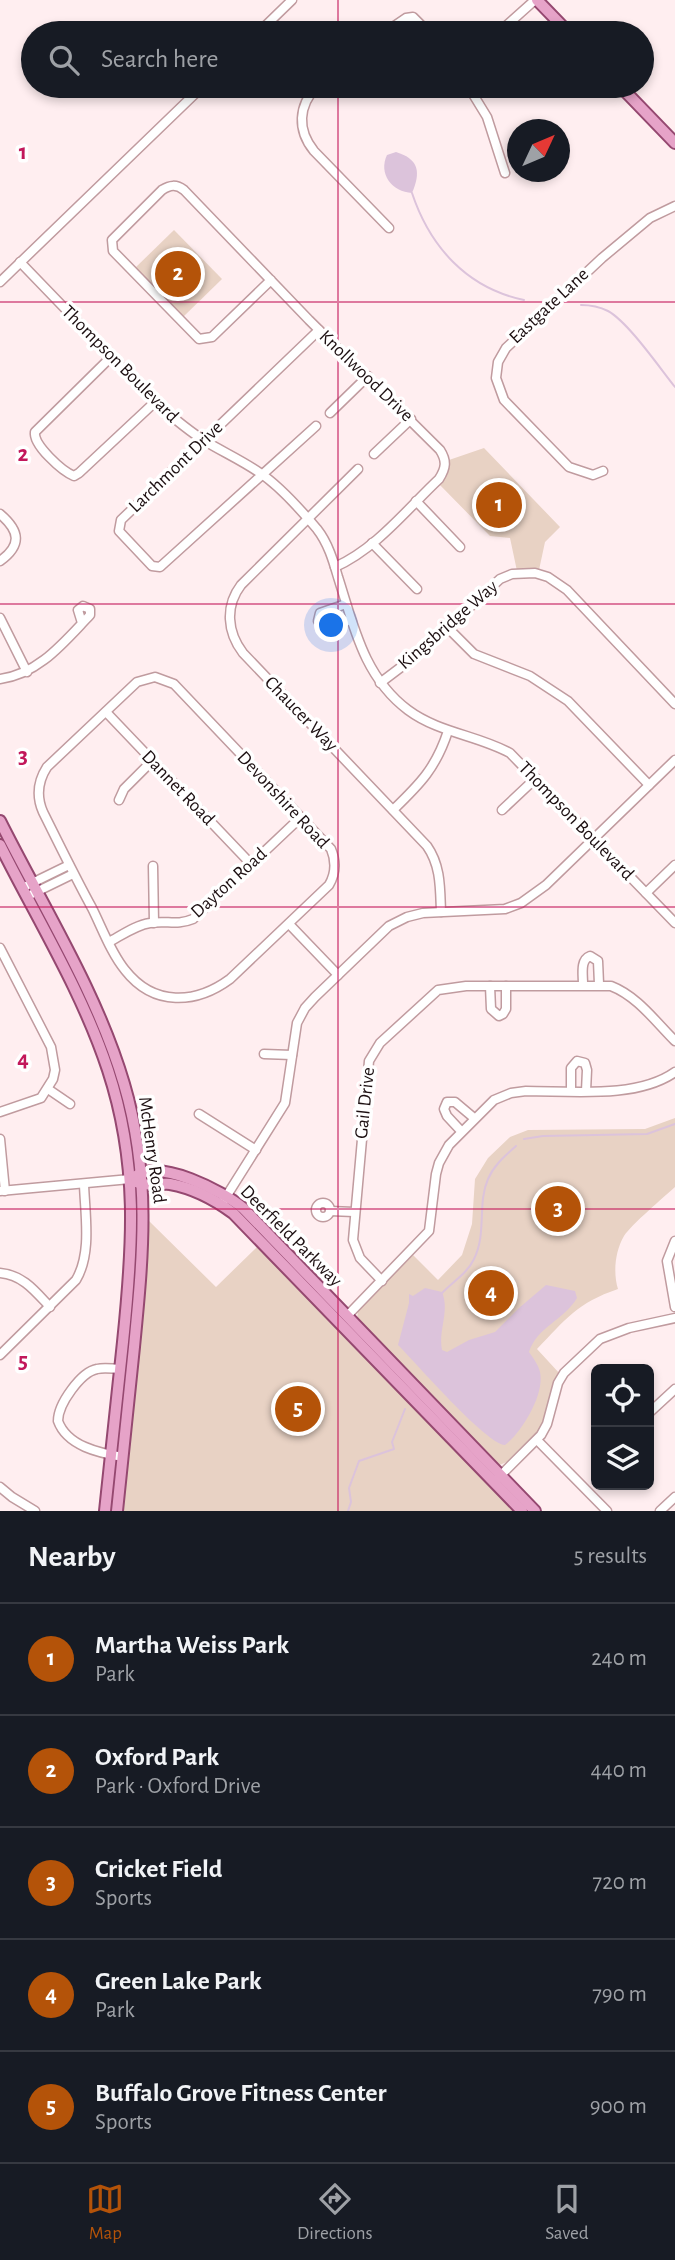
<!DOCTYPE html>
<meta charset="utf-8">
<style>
body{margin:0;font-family:"Alegreya Sans",sans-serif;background:#20242c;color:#f1f3f6}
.controls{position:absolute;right:21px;bottom:21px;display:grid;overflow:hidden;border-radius:10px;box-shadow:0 4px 10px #0003}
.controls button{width:63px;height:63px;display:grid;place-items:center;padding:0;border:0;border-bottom:2px solid #363941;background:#171b24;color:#f1f3f6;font:35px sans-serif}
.compass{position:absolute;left:507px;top:119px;width:63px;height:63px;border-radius:50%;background:#171b24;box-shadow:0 4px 10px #0003;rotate:46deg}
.you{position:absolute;left:332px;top:626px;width:24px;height:24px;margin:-18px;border:5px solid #fff;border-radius:50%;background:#1a73e8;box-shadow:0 0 0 10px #1a73e833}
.badge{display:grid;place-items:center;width:46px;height:46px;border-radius:50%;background:#b45309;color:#fff;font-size:23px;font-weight:700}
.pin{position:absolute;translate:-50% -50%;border:4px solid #fff;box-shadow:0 2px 7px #0006}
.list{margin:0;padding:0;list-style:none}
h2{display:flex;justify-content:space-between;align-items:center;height:91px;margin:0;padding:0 28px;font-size:30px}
h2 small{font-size:23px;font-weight:400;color:#9ea1a6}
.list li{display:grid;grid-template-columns:46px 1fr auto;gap:21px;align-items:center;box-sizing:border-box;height:112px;padding:0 28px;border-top:2px solid #363941}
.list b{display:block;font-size:26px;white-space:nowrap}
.list p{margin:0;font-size:23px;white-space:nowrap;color:#9ea1a6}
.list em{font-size:23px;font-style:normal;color:#9ea1a6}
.icon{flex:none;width:38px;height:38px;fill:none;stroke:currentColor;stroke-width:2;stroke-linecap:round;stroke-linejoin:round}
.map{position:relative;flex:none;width:675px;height:1511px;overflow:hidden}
.search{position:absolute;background:#171b24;box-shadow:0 4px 10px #0003;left:21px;right:21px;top:21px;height:77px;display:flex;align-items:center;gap:18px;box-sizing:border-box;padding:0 24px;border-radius:38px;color:#9ea1a6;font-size:26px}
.sheet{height:651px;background:#171b24}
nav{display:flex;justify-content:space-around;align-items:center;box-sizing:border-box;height:98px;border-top:2px solid #363941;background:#171b24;font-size:19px;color:#9ea1a6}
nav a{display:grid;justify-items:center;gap:4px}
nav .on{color:#b45309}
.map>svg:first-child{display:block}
.green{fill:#e8d2c4}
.water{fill:#dcc3db}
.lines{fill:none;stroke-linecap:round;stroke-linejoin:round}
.stream{stroke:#dcc3db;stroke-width:2}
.minor-casing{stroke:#c09b9f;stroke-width:11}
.major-casing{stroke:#954870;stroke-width:14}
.minor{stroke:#fff;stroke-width:8}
.major{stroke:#e6a3c8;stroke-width:10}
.grid{fill:none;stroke:#c2185b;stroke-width:2;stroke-opacity:0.55}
.labels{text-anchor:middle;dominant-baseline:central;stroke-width:7;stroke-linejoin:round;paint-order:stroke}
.street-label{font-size:19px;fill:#1c0f11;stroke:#fff}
.grid-label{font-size:23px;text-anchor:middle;font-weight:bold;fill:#c2185b;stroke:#fff;stroke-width:7;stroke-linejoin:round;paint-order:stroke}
</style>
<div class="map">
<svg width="675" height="1511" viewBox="0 0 675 1511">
<rect width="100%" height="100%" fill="#ffeef0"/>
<g class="green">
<path d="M174,230L222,279L182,318L134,269Z"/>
<path d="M484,448L560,527L545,542L539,570L517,571L510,538L490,536L438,483L448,466L449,460Z"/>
<path d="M675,1118V1187C663,1198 632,1224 624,1236C615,1251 613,1273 618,1289C577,1303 566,1319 537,1349L560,1374C551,1391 550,1410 542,1427C537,1438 508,1466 497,1465L357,1320L358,1310L413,1255L438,1280L462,1255L472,1224L475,1179L488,1158L510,1137L528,1130L645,1129Z"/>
<path d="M148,1220L216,1287L259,1245L516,1511H120L145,1277Z"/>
</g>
<g class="water">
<path d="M396,152C419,159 421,172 412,193C392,192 378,174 387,155Z"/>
<path d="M546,1285L575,1291L577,1298C564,1320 537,1327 529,1352C533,1358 538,1364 540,1372C545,1394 522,1432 505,1445C486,1444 416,1363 398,1345L409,1303V1294L413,1296L425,1288L442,1292C450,1311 438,1330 442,1350L447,1352L469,1340L495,1332L519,1308Z"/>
</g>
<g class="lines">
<g class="stream">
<path d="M412,193C430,247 467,288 524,300"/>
<path d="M581,305C591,305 600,307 608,311C628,322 659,367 675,387"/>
<path d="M524,1139L543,1136L647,1134L675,1124"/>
<path d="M441,1294C452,1282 467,1274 474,1259C487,1233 477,1204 488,1179C494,1165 505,1156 516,1146"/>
<path d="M348,1511L351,1502L349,1488L359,1461L394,1449L392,1442L405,1409"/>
</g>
<defs>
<g id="minor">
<path d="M258,33L292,0"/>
<path d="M384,33L406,18L413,17L429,33"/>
<path d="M498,33L535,0"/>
<path d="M317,86C298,106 297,130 314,151L389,228"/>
<path d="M468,86L487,117L505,173"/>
<path d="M20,262L155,402C171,416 187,430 205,441C223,452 243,461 260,473C281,487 301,510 317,529C328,543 333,560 338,577C354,627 364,677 408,710C439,733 477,735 510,753L675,923"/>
<path d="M271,280L212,337L199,339L113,251L112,240L162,190C170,185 176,184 184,190L309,320L440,450C447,461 446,468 439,479C407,509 376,549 335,567"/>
<path d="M0,282L203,86"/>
<path d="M111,357L35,432C33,445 62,471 74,476L79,473L155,402"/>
<path d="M330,413L368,376"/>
<path d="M316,426L160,567L152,566L119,531L121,520L319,330"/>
<path d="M374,454L411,419"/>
<path d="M358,469L241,585C225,606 227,632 243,653L427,846C441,866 440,888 441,912"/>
<path d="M603,471L593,475L569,467L504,400L496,378L498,362L506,348L602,258L650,218L675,206"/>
<path d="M416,501L460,547"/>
<path d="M0,514C20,531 22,545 0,561"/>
<path d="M372,543L417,589"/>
<path d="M346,604L320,613L318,621L323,627L351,620"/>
<path d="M0,618L27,672"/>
<path d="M448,628L474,654L530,676L568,701L649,785"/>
<path d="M155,677L174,684L331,849C336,861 336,873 329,885L230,979C196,1004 154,1007 125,970C111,953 102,928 92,908C75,877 59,844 43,812C36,796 38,781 47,767L137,682Z"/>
<path d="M0,679C39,674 64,642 90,615V609L83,606L78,610L82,623"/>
<path d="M380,683L425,649L500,579L512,574L535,573L548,577L567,590L675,704"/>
<path d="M106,712L251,864"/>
<path d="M119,800L124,789L152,761"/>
<path d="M393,810C420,784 436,768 448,731"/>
<path d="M502,810L536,778"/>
<path d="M153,866L154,923"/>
<path d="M28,885L69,865"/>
<path d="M646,893L675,865"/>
<path d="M32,894L73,874"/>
<path d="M289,924L338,975"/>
<path d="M109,942C122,935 136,925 150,923C167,920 176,926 193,919L301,817"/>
<path d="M0,948L51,1047L55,1070L53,1079L41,1098L0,1112"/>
<path d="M583,984C583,974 580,960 590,956L598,961L599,984"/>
<path d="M490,986L491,1009L499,1016L503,1014L506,1009V986"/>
<path d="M264,1054L292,1055"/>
<path d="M48,1089L70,1104"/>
<path d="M571,1091V1068L577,1061L585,1063L587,1070L586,1091"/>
<path d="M199,1114L256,1150"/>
<path d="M461,1131L447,1116L444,1109L447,1102H455L474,1118"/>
<path d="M0,1139L5,1191"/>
<path d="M0,1191L130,1179"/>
<path d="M224,1200L285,1103L297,1023L305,1008L315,997L389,926L407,917L423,913L505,909L521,903L546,885L675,760"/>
<circle cx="323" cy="1210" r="7"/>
<path d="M330,1211L354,1212"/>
<path d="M675,1241L667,1261L675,1307"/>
<path d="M0,1273C23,1275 35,1291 50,1307"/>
<path d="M382,1281L360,1258L353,1240L369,1061L380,1043L438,990L466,986H611C637,996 655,1021 675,1041"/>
<path d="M347,1316L429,1231L436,1174L439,1163L449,1145L494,1100L511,1093L526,1091C571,1091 637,1099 675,1072"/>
<path d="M0,1355L76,1280C92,1253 85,1215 84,1184"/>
<path d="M120,1369C113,1369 105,1367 97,1369C81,1372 58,1404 58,1421C67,1446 99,1453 123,1457"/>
<path d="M649,1413L675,1389"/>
<path d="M537,1440L607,1511"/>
<path d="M498,1478L541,1435L547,1424L558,1383L564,1373L600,1339L629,1328L675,1318"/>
<path d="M0,1487L12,1497L35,1511"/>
<path d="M660,1511L675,1497"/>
</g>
<g id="major">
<path d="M537,0L569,33"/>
<path d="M620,86L675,143"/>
<path d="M0,821C43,907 97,992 124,1084C151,1175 143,1255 134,1347C128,1402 123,1456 117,1511"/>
<path d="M0,845C37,919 82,991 108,1070C139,1164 133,1246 123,1342C117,1399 111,1455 105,1511"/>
<path d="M136,1176C161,1159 222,1191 243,1208L535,1511"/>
<path d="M136,1182C147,1187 159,1183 170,1184C193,1188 214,1199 233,1213L522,1511"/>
</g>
</defs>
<use href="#minor" class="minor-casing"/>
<use href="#major" class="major-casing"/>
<use href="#minor" class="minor"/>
<use href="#major" class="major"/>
</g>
<path class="grid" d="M338,0V33M338,86V1511M0,302H675M0,604H675M0,907H675M0,1209H675"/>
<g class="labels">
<g class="street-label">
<text transform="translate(549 306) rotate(-43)">Eastgate Lane</text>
<text transform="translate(120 364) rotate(45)">Thompson Boulevard</text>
<text transform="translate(366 376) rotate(44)">Knollwood Drive</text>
<text transform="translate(176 467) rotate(-44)">Larchmont Drive</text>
<text transform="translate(448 625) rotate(-41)">Kingsbridge Way</text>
<text transform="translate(301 714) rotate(46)">Chaucer Way</text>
<text transform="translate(178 788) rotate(46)">Dannet Road</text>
<text transform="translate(283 800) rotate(47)">Devonshire Road</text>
<text transform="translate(576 821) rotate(46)">Thompson Boulevard</text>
<text transform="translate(229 883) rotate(-42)">Dayton Road</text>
<text transform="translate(365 1103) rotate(-84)">Gail Drive</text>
<text transform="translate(152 1150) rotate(82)">McHenry Road</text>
<text transform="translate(291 1236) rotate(45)">Deerfield Parkway</text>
</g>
</g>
<g class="grid-label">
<text x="23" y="159">1</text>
<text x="23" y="461">2</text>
<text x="23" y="763">3</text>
<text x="23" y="1066">4</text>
<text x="23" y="1368">5</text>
</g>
</svg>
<div class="controls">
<button><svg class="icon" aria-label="locate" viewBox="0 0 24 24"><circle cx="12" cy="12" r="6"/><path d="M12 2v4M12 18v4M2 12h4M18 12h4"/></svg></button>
<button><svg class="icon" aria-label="layers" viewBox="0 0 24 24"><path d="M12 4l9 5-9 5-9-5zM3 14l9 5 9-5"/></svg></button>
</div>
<svg class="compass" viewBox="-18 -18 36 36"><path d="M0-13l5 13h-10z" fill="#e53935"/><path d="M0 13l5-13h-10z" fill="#9ea1a6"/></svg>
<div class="you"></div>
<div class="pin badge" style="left:499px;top:505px">1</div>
<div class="pin badge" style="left:178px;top:274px">2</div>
<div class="pin badge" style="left:558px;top:1209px">3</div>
<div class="pin badge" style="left:491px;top:1293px">4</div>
<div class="pin badge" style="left:298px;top:1409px">5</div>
<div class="search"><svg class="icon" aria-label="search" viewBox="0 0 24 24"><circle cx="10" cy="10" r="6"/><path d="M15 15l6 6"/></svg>Search here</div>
</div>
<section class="sheet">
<h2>Nearby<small>5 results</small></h2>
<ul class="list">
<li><span class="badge">1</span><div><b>Martha Weiss Park</b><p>Park</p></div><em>240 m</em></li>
<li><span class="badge">2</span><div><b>Oxford Park</b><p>Park · Oxford Drive</p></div><em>440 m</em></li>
<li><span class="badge">3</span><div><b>Cricket Field</b><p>Sports</p></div><em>720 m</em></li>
<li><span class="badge">4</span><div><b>Green Lake Park</b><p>Park</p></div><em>790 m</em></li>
<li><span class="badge">5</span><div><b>Buffalo Grove Fitness Center</b><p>Sports</p></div><em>900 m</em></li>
</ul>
</section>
<nav>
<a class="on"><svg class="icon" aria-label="map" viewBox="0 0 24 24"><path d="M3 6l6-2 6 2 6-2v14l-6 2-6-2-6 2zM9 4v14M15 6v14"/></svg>Map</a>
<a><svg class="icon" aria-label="directions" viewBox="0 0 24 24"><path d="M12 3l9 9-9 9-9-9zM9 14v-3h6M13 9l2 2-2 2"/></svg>Directions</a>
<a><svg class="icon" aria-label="saved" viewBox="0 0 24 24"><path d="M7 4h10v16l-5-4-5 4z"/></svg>Saved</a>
</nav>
